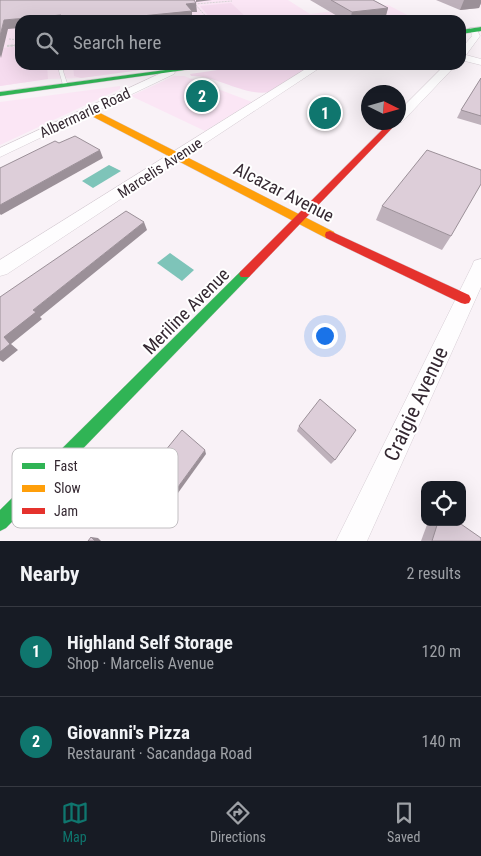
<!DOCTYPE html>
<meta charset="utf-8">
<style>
body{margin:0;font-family:"Roboto Condensed",sans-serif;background:#242831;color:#f1f3f6}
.controls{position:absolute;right:15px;bottom:15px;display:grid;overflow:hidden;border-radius:10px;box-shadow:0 5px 20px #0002}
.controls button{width:45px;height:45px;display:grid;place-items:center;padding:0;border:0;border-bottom:1px solid #363941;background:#171b24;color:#f1f3f6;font:25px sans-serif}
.compass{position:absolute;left:361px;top:85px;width:45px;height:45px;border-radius:50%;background:#171b24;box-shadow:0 5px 20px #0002;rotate:95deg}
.you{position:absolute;left:324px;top:335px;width:18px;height:18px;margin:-12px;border:4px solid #fff;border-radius:50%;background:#1a73e8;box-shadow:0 0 0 8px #1a73e833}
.badge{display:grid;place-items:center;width:32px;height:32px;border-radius:50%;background:#0f766e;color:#fff;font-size:16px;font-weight:700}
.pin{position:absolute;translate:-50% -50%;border:2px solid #fff;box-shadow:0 1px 5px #0006}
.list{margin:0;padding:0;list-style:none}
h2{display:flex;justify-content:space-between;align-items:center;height:65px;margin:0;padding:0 20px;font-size:21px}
h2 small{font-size:16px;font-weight:400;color:#9ea1a6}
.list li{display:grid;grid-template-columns:32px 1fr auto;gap:15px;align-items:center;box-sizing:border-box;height:90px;padding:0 20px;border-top:1px solid #363941}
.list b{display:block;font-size:19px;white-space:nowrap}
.list p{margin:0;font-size:16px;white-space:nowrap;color:#9ea1a6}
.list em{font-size:16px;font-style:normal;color:#9ea1a6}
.icon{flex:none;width:28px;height:28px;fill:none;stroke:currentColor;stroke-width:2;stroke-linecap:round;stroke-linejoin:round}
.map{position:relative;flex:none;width:481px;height:541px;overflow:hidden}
.search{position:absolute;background:#171b24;box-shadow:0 5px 20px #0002;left:15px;right:15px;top:15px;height:55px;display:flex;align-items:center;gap:12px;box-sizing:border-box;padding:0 18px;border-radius:15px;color:#9ea1a6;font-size:19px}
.sheet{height:245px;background:#171b24}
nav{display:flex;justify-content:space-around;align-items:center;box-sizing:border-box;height:70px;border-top:1px solid #363941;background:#171b24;font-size:14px;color:#9ea1a6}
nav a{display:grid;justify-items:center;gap:2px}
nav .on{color:#0f766e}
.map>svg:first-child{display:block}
.built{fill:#fbe6f5}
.green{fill:#f6dcef}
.water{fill:#7ec4b9}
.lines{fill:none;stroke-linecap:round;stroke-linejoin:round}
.lane-casing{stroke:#d7ced5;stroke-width:1}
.street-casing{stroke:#d7ced5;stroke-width:1}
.fast-casing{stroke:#d7ced5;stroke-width:1}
.slow-casing{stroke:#d7ced5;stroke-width:1}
.jam-casing{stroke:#d7ced5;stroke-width:1}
.path-far1{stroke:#d7d4d6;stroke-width:1;stroke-dasharray:2 1;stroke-linecap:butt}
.path{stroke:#d7d4d6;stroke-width:2;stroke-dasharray:2.5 1;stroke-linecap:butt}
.lane{fill:#fefdfe;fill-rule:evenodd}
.street{fill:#fefdfe;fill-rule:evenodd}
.fast{fill:#30b455;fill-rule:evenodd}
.slow{fill:#ff9f0a;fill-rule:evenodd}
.jam{fill:#e5322d;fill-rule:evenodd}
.wall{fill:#beb1bb}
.shaded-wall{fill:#9b9098}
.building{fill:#ddced9;stroke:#9b9098}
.labels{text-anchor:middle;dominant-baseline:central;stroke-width:4;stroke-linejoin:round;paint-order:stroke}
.far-street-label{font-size:15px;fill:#352932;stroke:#fff}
.street-label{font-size:18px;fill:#352932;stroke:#fff}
.near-street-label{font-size:21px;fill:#352932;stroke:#fff}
.key{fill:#fff;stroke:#c2bfc2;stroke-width:1}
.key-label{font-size:14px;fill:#352932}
</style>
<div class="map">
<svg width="481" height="541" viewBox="0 0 481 541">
<rect width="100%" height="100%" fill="#f9f2f7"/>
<g class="built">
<path d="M0,0H288L310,14L388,5L417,20H20V65H178L81,78L48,79L0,86Z"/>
<path d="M174,76H184L252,102L205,131L131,96Z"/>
<path d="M120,86V89L0,145V102Z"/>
</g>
<g class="green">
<path d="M231,3L248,19L212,20L200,6Z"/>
<path d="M20,46V65H47L48,79L0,86V56L3,48Z"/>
<path d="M73,65H178L81,78L74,76Z"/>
<path d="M252,65H312C301,72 281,89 269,92C246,97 216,75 191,76L190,74Z"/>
</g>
<g class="water">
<path d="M109,165L121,171L93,188L82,181Z"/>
<path d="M170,253L194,270L182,281L157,263Z"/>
</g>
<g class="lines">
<defs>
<path id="lane" d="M61,65H65L63,71L68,86L63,85L59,71Z"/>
<g id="street">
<path d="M470,28H476L480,36L466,55L481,59V65L461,60V49L472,36Z"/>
<path d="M312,65H324L7,274L0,276V260Z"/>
<path d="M445,65H456L402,122H397L398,112Z"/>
<path d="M170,69L175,72L174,74L0,157V148Z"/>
<path d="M481,259V287L367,541H336L472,266L474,261Z"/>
</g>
<g id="fast">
<path d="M481,27V31L461,34V30Z"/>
<path d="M203,65H220L0,96V92Z"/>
<path d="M245,270L249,271L251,274L249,277L6,528L0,531V510L241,271Z"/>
</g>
<path id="slow" d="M86,109H92L334,232L335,235L334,238H326L86,113Z"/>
<g id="jam">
<path d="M390,122H398L249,277H241L239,274L241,271Z"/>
<path d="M330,231L469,295L471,299L469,303L465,304L461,303L326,238L325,235L326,232Z"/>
</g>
</defs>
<use href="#lane" class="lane-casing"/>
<use href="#street" class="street-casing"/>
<use href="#fast" class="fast-casing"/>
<use href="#slow" class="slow-casing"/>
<use href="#jam" class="jam-casing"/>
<g class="path-far1">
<path d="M209,20L195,4L232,1"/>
<path d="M9,39L20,40"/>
<path d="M7,46L20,45"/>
</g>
<path class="path" d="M7,46L20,45"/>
<use href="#lane" class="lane"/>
<use href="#street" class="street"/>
<use href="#fast" class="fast"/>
<use href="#slow" class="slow"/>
<use href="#jam" class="jam"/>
</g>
<g class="wall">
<path d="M310,0H373L388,8L385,19L344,20Z"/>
<path d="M436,0H481V3L479,8L460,10Z"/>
<path d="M481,78V125L457,118L461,110Z"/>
<path d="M382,206L451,236L442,250L376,220Z"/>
<path d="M299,426L335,460L331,464L297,431Z"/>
<path d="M428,522H458L481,541H421Z"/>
</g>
<g class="shaded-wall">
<path d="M196,0H212L196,2Z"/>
<path d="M464,0H481V3L479,8L460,10Z"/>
<path d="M196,3L197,12H192V20H101L186,4Z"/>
<path d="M388,8L385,19L350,20L352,12Z"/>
<path d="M61,15L63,20H20V28L8,29L1,58L0,55V36L4,20Z"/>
<path d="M100,150L103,158L1,215L0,214V205Z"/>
<path d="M144,222L147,230L40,317L42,319L11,344L18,350L3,362L0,360V352L4,337L33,310Z"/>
<path d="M205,450L206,454L155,525L151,524Z"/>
<path d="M91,537L98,538L101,541H95Z"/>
</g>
<g class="building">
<path d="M0,0H194L196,3L186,4L192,11L101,20H62L61,15L4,20L0,36Z"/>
<path d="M331,0H373L388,8L352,12Z"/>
<path d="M481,78V116L461,110Z"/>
<path d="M75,136L100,150L0,205V168L55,141L59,143Z"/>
<path d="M427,150L481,170V184L451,236L382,206Z"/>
<path d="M126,211L144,222L33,310L36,312L4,337L10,344L0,352V297Z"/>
<path d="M320,399L356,430L335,460L299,426Z"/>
<path d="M182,430L205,450L151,524L127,498Z"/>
<path d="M438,522H458L481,538V541H432Z"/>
<path d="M91,537L95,541H88Z"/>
</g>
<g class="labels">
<g class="far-street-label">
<text transform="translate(85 113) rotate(-25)">Albermarle Road</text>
<text transform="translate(160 168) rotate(-33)">Marcelis Avenue</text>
</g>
<g class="street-label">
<text transform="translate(284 192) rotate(27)">Alcazar Avenue</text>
<text transform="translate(186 311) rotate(-45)">Meriline Avenue</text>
</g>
<g class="near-street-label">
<text transform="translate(416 404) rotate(-65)">Craigie Avenue</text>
</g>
</g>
<rect x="12" y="448" width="166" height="80" rx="8" class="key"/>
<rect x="22" y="463" width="23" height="6" fill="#30b455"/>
<rect x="22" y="485" width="23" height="7" fill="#ff9f0a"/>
<rect x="22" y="508" width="23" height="6" fill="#e5322d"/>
<g class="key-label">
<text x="54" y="471">Fast</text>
<text x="54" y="493">Slow</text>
<text x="54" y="516">Jam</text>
</g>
</svg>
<div class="controls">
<button><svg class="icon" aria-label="locate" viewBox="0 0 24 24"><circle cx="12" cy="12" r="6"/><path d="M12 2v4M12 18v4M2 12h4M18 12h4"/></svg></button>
</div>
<svg class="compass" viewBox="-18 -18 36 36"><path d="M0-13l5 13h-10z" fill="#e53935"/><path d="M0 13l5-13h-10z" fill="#9ea1a6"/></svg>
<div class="you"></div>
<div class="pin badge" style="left:325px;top:113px">1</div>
<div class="pin badge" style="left:202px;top:96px">2</div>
<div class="search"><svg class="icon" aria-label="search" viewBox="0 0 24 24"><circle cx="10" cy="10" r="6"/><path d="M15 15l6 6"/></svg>Search here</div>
</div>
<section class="sheet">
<h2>Nearby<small>2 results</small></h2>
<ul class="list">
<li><span class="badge">1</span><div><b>Highland Self Storage</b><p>Shop · Marcelis Avenue</p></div><em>120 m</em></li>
<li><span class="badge">2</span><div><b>Giovanni's Pizza</b><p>Restaurant · Sacandaga Road</p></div><em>140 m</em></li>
</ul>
</section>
<nav>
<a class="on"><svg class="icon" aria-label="map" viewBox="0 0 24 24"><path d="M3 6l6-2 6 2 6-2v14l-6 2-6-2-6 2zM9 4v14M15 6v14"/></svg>Map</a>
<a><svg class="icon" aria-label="directions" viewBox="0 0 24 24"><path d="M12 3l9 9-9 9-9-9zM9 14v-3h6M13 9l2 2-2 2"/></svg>Directions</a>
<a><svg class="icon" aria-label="saved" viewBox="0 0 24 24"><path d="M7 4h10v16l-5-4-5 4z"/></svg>Saved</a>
</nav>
